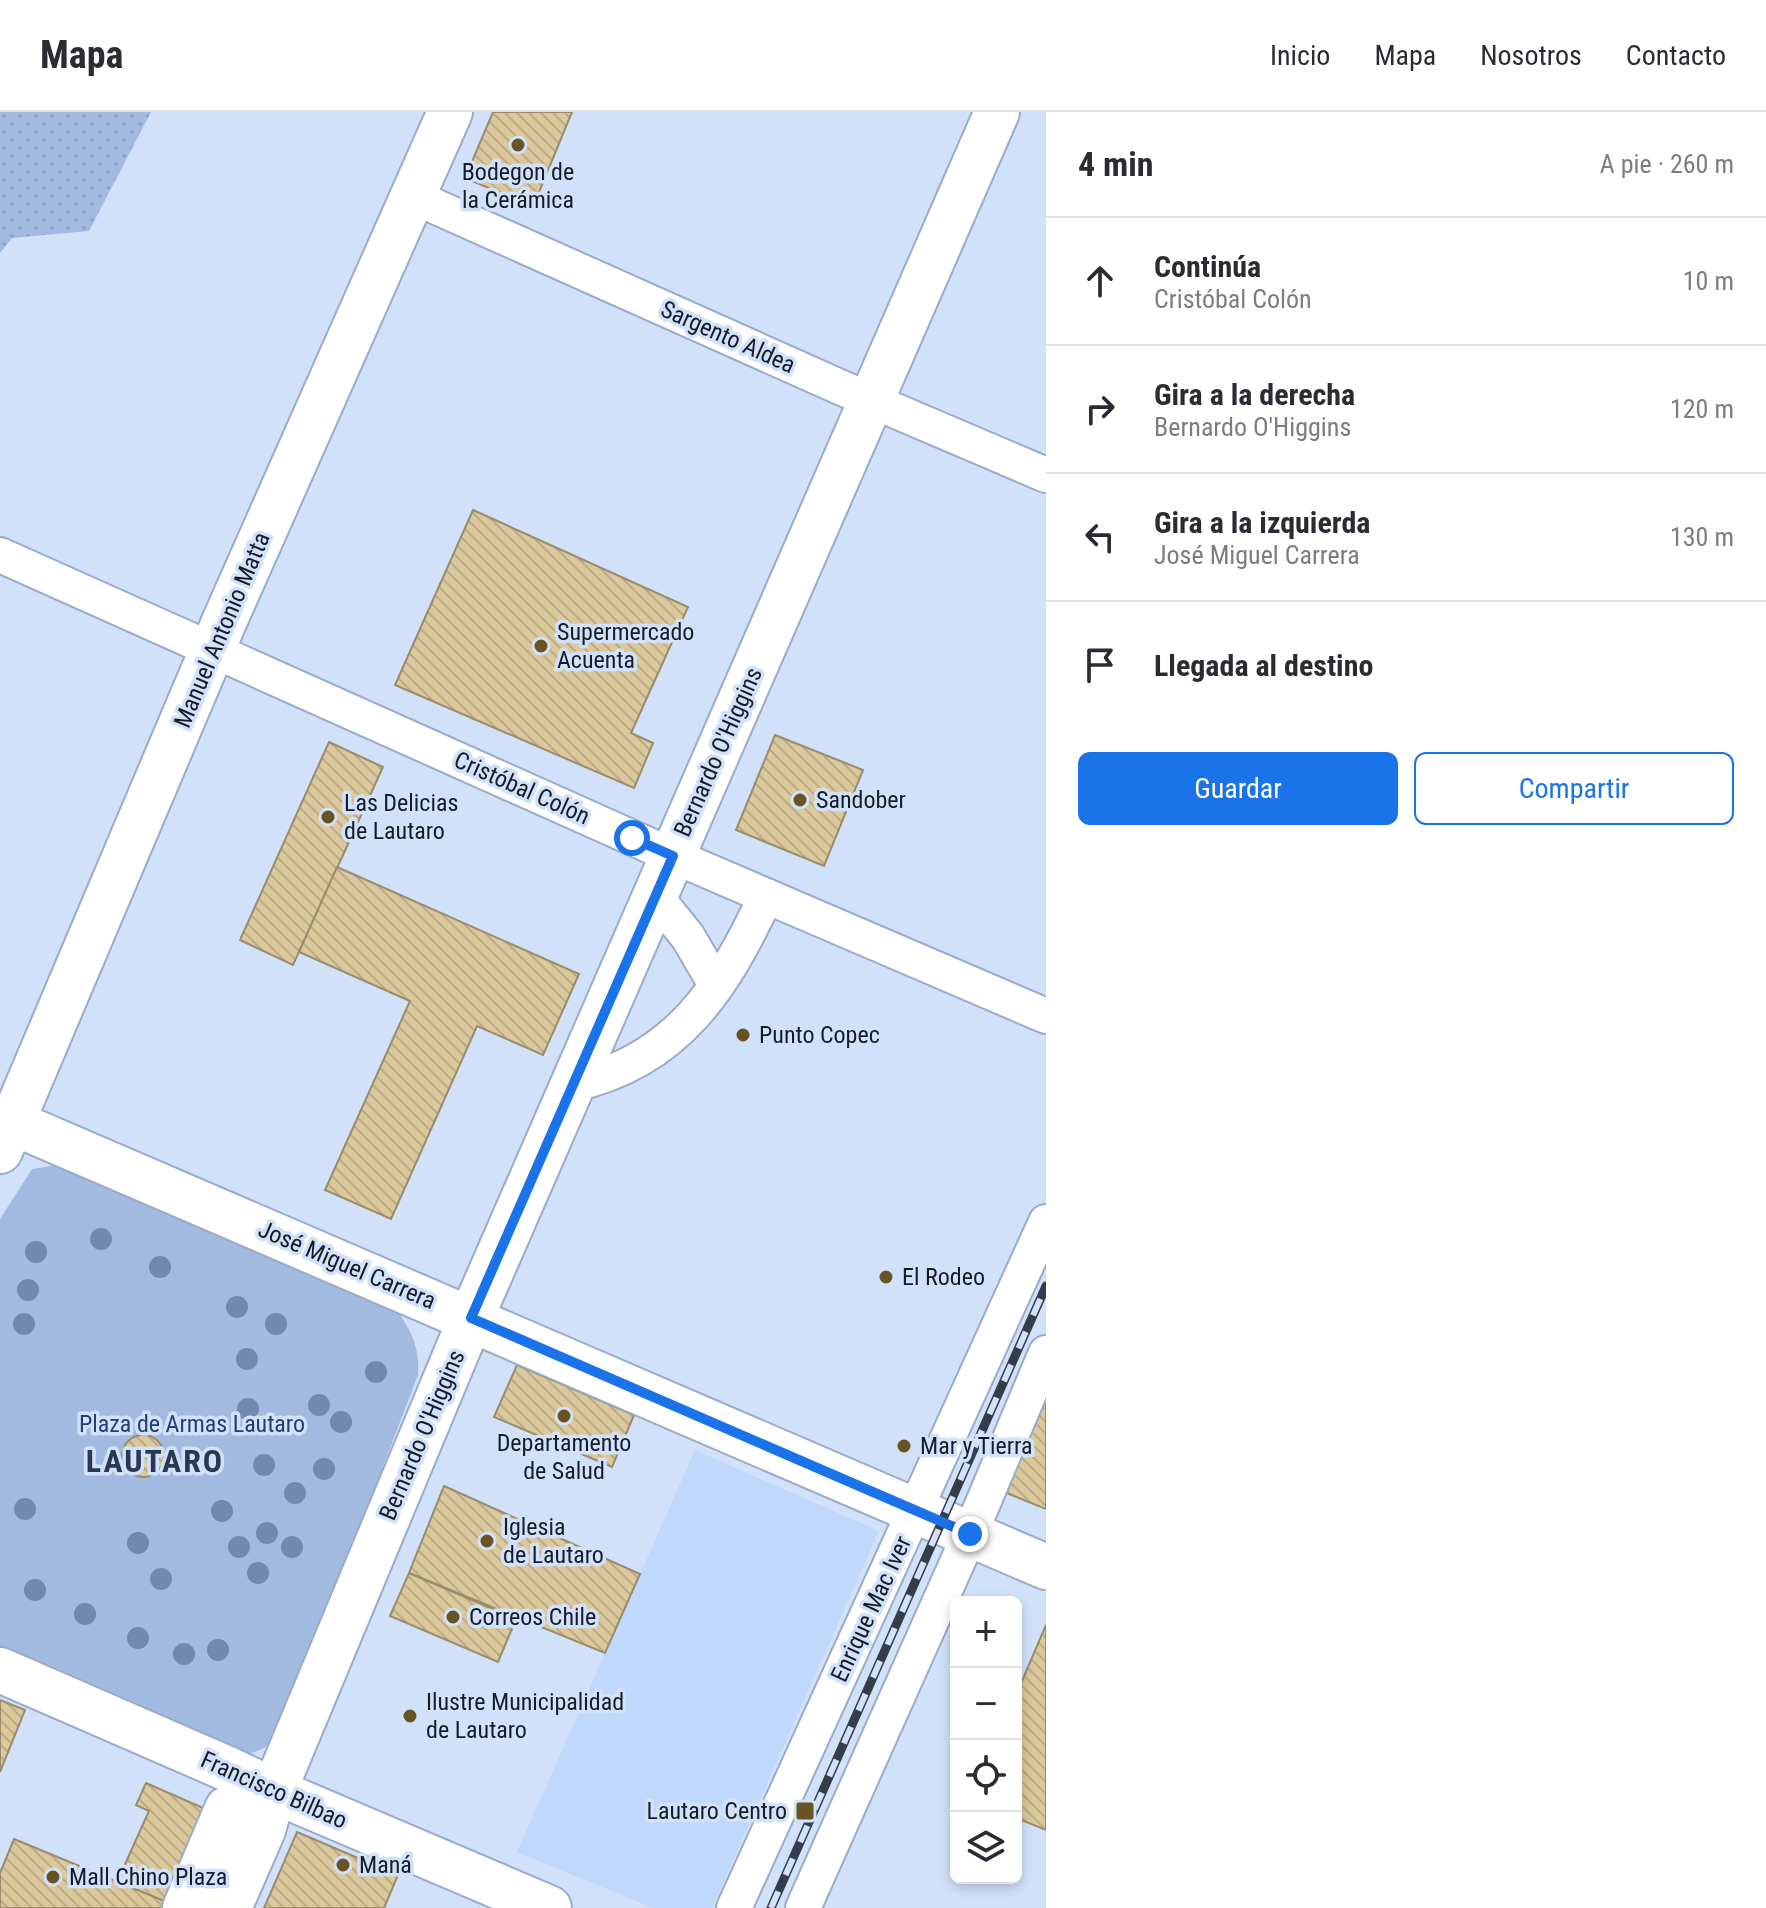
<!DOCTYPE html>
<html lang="es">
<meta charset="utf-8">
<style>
body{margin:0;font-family:"Roboto Condensed",sans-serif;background:#f7f7f7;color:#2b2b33}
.controls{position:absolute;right:24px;bottom:24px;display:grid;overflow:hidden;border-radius:12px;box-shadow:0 4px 12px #0003}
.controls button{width:72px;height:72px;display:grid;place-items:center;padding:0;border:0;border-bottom:2px solid #e1e1e2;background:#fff;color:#2b2b33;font:40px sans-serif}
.stop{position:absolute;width:24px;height:24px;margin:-18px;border:6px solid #1a73e8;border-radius:50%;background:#fff}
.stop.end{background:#1a73e8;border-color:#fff;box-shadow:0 2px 8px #0008}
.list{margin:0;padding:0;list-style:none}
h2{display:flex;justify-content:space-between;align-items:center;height:104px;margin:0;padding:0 32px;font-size:34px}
h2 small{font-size:26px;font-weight:400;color:#7c7c81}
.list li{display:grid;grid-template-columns:52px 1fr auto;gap:24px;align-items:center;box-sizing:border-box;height:128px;padding:0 32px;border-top:2px solid #e1e1e2}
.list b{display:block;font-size:30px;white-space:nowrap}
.list p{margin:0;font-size:26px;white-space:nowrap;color:#7c7c81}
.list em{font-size:26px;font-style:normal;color:#7c7c81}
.actions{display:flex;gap:16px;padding:24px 32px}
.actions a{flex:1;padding:18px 0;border:2px solid #1a73e8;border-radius:12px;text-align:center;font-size:28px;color:#1a73e8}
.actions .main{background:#1a73e8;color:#fff}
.icon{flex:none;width:44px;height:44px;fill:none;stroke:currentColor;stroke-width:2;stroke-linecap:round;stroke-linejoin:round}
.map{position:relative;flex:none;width:1046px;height:1796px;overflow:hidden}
header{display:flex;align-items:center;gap:48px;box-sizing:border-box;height:112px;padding:0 40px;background:#fff;border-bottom:2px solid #e1e1e2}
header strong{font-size:38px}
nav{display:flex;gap:44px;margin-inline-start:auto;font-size:28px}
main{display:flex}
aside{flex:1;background:#fff}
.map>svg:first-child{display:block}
.built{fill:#c0d8fc}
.grass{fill:url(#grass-dots)}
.green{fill:#a2badf}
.building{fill:url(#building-back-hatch);stroke:#998c6d;stroke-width:2}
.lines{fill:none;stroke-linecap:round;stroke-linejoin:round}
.minor-casing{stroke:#99abc8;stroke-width:38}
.major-casing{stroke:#99abc8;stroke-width:48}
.minor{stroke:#fff;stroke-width:34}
.major{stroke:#fff;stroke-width:44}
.rail-casing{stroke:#353d4b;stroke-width:9}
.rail{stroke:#d2e1fa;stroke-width:6;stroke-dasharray:18;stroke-linecap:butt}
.tree{fill:#7188af}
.route{stroke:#1a73e8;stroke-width:10}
.poi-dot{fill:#685423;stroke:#d2e1fa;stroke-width:3}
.labels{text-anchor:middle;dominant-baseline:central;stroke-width:7;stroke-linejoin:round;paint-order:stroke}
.poi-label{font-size:24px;fill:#161d28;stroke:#d2e1fa;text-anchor:start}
.street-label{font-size:24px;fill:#161d28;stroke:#d2e1fa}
.park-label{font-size:24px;fill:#224072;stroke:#d2e1fa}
.district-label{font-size:32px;font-weight:bold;letter-spacing:2px;fill:#2a3951;stroke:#d2e1fa}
</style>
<header>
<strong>Mapa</strong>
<nav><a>Inicio</a><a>Mapa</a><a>Nosotros</a><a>Contacto</a></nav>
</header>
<main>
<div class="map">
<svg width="1046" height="1796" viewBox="0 0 1046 1796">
<defs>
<pattern id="grass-dots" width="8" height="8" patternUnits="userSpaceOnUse" patternTransform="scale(2)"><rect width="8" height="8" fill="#a2badf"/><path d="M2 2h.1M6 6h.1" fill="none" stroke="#8b9fbf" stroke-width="1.8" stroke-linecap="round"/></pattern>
<pattern id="building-back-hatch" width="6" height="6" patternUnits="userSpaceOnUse" patternTransform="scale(2)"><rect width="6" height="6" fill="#dbc89b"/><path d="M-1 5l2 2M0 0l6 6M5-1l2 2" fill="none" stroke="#bbab86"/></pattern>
</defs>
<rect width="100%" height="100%" fill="#d2e1fa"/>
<path class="built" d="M695,1338L879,1419L712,1796H653L517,1740Z"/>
<path class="grass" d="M0,0H151L89,119L12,126L0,141Z"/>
<path class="green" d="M69,1051L394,1193C410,1218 420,1232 418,1263L288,1604C276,1633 269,1636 239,1645L0,1542V1107L32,1057Z"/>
<g class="building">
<path d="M493,0H572L533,95L465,66Z"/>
<path d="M473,398L688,495L631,621L653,631L634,676L395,573Z"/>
<path d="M775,623L863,658L824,754L736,718Z"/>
<path d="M329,630L383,655L293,853L240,828Z"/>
<path d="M337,755L579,862L543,943L477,914L391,1107L325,1078L410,889L299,840Z"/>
<path d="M517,1253L634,1303L612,1355L494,1305Z"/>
<path d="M1046,1267V1397L999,1378Z"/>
<circle cx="143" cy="1344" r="21"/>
<path d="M444,1374L640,1462L605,1541L409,1461Z"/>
<path d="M409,1461L516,1507L498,1550L390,1504Z"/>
<path d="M1046,1513V1718L1016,1706V1583Z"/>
<path d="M0,1588L25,1598L0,1660Z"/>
<path d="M146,1671L210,1699L169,1791L117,1770L149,1699L136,1693Z"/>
<path d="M297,1720L398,1763L384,1796H264Z"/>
<path d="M14,1727L169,1791L167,1796H0V1761Z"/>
</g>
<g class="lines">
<defs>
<g id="minor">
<path d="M412,84L842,276L1046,363"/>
<path d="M0,443L673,744L1046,904"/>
<path d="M655,784L688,825L716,873"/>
<path d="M574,972C677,949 724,875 766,784"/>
<path d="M734,1796L1046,1110"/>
<path d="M803,1796L970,1422L1046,1241"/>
</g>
<g id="major">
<path d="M0,1005L1046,1455"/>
<path d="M0,1039L224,510L450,0"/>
<path d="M0,1558L230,1658L274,1679L549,1796"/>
<path d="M185,1796L227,1697L274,1679"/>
<path d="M229,1796L263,1718L274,1679L471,1206L997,0"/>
</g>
</defs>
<use href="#minor" class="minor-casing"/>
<use href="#major" class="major-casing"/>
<use href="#minor" class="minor"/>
<use href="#major" class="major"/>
<defs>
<path id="rail" d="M771,1796L1046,1174"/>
</defs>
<use href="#rail" class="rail-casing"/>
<use href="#rail" class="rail"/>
</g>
<g class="tree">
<circle cx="101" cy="1127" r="11"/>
<circle cx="36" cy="1140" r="11"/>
<circle cx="160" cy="1155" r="11"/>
<circle cx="28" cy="1178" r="11"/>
<circle cx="237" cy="1195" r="11"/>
<circle cx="24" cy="1212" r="11"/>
<circle cx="276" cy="1212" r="11"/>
<circle cx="247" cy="1247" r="11"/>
<circle cx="376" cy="1260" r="11"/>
<circle cx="319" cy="1293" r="11"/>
<circle cx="248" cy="1297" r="11"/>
<circle cx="341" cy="1310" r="11"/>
<circle cx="264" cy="1353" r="11"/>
<circle cx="324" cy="1357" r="11"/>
<circle cx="295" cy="1381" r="11"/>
<circle cx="25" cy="1397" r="11"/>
<circle cx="222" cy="1399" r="11"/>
<circle cx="267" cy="1421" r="11"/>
<circle cx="138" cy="1431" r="11"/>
<circle cx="239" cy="1435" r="11"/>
<circle cx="292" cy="1435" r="11"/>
<circle cx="258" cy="1461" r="11"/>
<circle cx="161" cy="1467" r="11"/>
<circle cx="35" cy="1478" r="11"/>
<circle cx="85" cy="1502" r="11"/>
<circle cx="138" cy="1526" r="11"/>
<circle cx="218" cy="1538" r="11"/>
<circle cx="184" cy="1542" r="11"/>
</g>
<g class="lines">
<path class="route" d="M632,726L673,744L471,1206L970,1422"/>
</g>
<g class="poi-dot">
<circle cx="518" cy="33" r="8"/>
<circle cx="541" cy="534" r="8"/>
<circle cx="800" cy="688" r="8"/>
<circle cx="328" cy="705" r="8"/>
<circle cx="743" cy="923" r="8"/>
<circle cx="886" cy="1165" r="8"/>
<circle cx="564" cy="1304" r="8"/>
<circle cx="904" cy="1334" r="8"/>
<circle cx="487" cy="1429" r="8"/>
<circle cx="453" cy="1505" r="8"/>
<circle cx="410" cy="1604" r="8"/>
<rect x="795" y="1689" width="20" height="20" rx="4"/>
<circle cx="343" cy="1753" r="8"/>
<circle cx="53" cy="1765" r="8"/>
</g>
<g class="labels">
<g class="poi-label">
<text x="518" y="60" text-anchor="middle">Bodegon de<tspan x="518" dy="28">la Cerámica</tspan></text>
<text x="557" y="520">Supermercado<tspan x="557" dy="28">Acuenta</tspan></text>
<text x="816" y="688">Sandober</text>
<text x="344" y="691">Las Delicias<tspan x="344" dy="28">de Lautaro</tspan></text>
<text x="759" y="923">Punto Copec</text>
<text x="902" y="1165">El Rodeo</text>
<text x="564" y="1331" text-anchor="middle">Departamento<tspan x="564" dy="28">de Salud</tspan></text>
<text x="920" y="1334">Mar y Tierra</text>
<text x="503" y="1415">Iglesia<tspan x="503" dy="28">de Lautaro</tspan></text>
<text x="469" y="1505">Correos Chile</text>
<text x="426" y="1590">Ilustre Municipalidad<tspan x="426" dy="28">de Lautaro</tspan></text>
<text x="787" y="1699" text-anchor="end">Lautaro Centro</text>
<text x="359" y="1753">Maná</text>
<text x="69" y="1765">Mall Chino Plaza</text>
</g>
<g class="street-label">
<text transform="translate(728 225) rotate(24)">Sargento Aldea</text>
<text transform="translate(222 518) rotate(-67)">Manuel Antonio Matta</text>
<text transform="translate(718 640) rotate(-66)">Bernardo O'Higgins</text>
<text transform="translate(522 676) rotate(24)">Cristóbal Colón</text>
<text transform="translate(347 1153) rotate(23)">José Miguel Carrera</text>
<text transform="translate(422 1323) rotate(-67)">Bernardo O'Higgins</text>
<text transform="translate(871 1497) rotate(-65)">Enrique Mac Iver</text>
<text transform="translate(274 1678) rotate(24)">Francisco Bilbao</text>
</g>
<g class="park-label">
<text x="192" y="1312">Plaza de Armas Lautaro</text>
</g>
<g class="district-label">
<text x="155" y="1349">LAUTARO</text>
</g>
</g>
</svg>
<div class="controls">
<button>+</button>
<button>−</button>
<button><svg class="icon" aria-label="locate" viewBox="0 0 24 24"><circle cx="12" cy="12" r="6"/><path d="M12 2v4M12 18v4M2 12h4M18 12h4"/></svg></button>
<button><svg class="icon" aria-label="layers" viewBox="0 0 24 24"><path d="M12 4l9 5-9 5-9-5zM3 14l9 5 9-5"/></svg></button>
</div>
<div class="stop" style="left:632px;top:726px"></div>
<div class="stop end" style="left:970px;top:1422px"></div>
</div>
<aside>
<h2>4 min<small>A pie · 260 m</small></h2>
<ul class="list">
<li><svg class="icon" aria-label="ahead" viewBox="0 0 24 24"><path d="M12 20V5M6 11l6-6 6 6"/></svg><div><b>Continúa</b><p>Cristóbal Colón</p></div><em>10 m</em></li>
<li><svg class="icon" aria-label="right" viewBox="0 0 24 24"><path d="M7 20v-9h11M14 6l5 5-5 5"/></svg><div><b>Gira a la derecha</b><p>Bernardo O'Higgins</p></div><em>120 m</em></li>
<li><svg class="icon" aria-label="left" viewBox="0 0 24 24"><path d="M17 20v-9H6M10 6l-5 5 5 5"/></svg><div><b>Gira a la izquierda</b><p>José Miguel Carrera</p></div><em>130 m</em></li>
<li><svg class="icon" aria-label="arrive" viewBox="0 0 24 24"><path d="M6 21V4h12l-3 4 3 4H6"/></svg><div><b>Llegada al destino</b></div></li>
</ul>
<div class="actions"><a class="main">Guardar</a><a>Compartir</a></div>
</aside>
</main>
